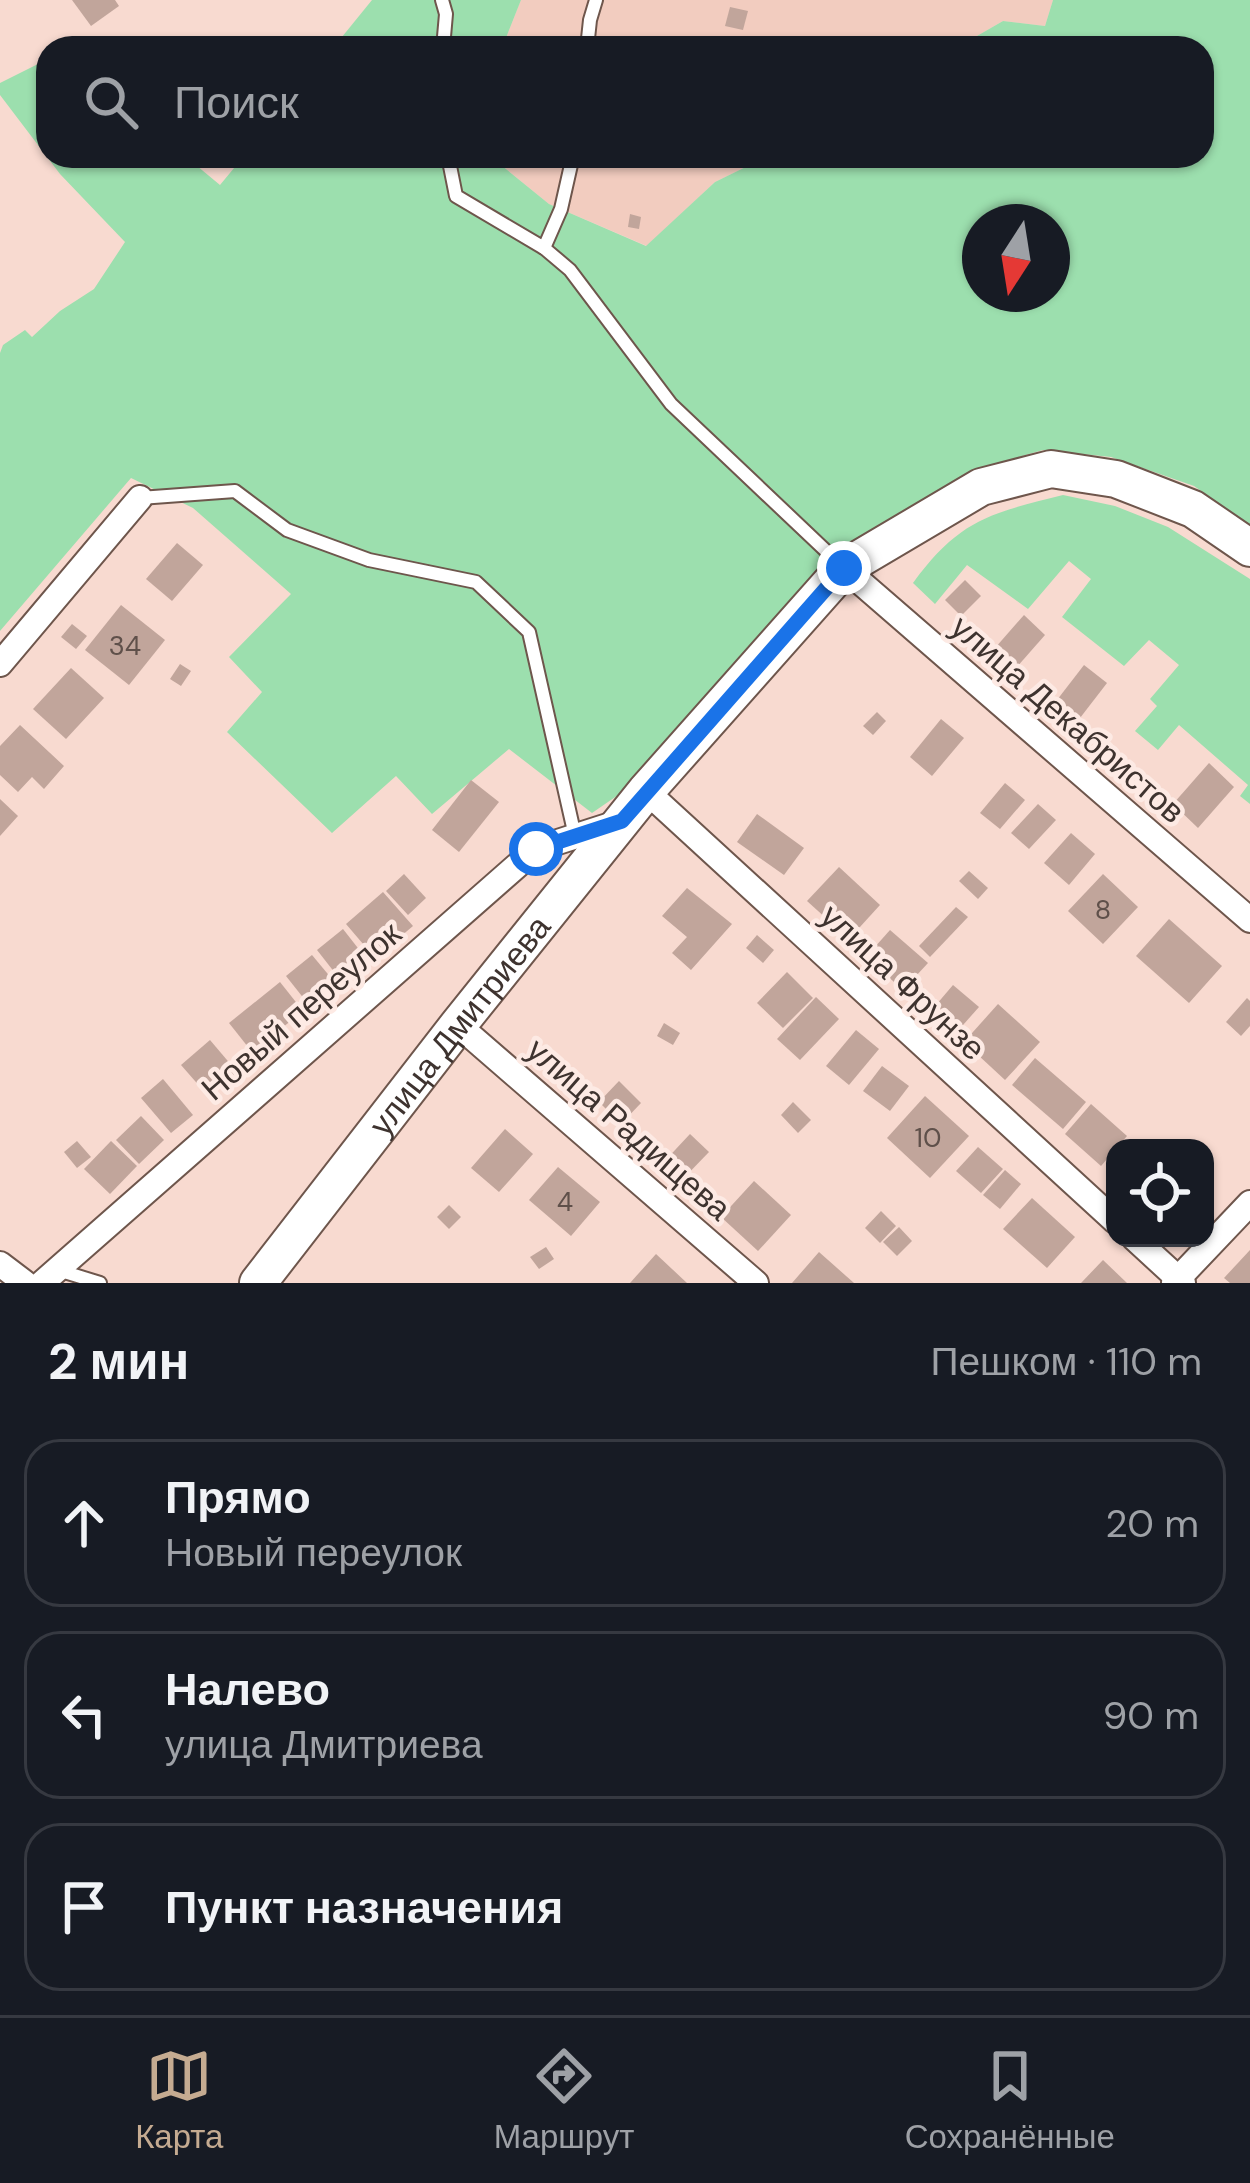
<!DOCTYPE html>
<html lang="ru">
<meta charset="utf-8">
<style>
body{margin:0;font-family:"DM Sans",sans-serif;background:#242831;color:#f1f3f6}
.controls{position:absolute;right:36px;bottom:36px;display:grid;overflow:hidden;border-radius:24px;box-shadow:0 3px 9px #0004}
.controls button{width:108px;height:108px;display:grid;place-items:center;padding:0;border:0;border-bottom:3px solid #363941;background:#171b24;color:#f1f3f6;font:60px sans-serif}
.compass{position:absolute;left:962px;top:204px;width:108px;height:108px;border-radius:50%;background:#171b24;box-shadow:0 3px 9px #0004;rotate:192deg}
.stop{position:absolute;width:36px;height:36px;margin:-27px;border:9px solid #1a73e8;border-radius:50%;background:#fff}
.stop.end{background:#1a73e8;border-color:#fff;box-shadow:0 3px 12px #0008}
.list{margin:0;padding:0;list-style:none}
h2{display:flex;justify-content:space-between;align-items:center;height:156px;margin:0;padding:0 48px;font-size:51px}
h2 small{font-size:39px;font-weight:400;color:#9ea1a6}
.list li{display:grid;grid-template-columns:78px 1fr auto;gap:36px;align-items:center;box-sizing:border-box;height:168px;margin:0 24px 24px;padding:0 24px;border:3px solid #363941;border-radius:36px}
.list b{display:block;font-size:45px;white-space:nowrap}
.list p{margin:0;font-size:39px;white-space:nowrap;color:#9ea1a6}
.list em{font-size:39px;font-style:normal;color:#9ea1a6}
.icon{flex:none;width:66px;height:66px;fill:none;stroke:currentColor;stroke-width:2;stroke-linecap:round;stroke-linejoin:round}
.map{position:relative;flex:none;width:1250px;height:1283px;overflow:hidden}
.search{position:absolute;background:#171b24;box-shadow:0 3px 9px #0004;left:36px;right:36px;top:36px;height:132px;display:flex;align-items:center;gap:30px;box-sizing:border-box;padding:0 42px;border-radius:36px;color:#9ea1a6;font-size:45px}
.sheet{height:732px;background:#171b24}
nav{display:flex;justify-content:space-around;align-items:center;box-sizing:border-box;height:168px;border-top:3px solid #363941;background:#171b24;font-size:33px;color:#9ea1a6}
nav a{display:grid;justify-items:center;gap:6px}
nav .on{color:#c5ab91}
.map>svg:first-child{display:block}
.built{fill:#f2ccbf}
.green{fill:#9cdfae;fill-rule:evenodd}
.building{fill:#c1a59b}
.lines{fill:none;stroke-linecap:round;stroke-linejoin:round}
.lane-casing{stroke:#6e564c;stroke-width:16}
.street-casing{stroke:#6e564c;stroke-width:28}
.secondary-casing{stroke:#6e564c;stroke-width:40}
.lane{stroke:#fff;stroke-width:12}
.street{stroke:#fff;stroke-width:24}
.secondary{stroke:#fff;stroke-width:36}
.route{stroke:#1a73e8;stroke-width:15}
.labels{text-anchor:middle;dominant-baseline:central;stroke-width:9;stroke-linejoin:round;paint-order:stroke}
.number-label{font-size:27px;fill:#5f504a}
.street-label{font-size:33px;fill:#3e332f;stroke:#fdeae4}
</style>
<div class="map">
<svg width="1250" height="1283" viewBox="0 0 1250 1283">
<rect width="100%" height="100%" fill="#f8dad0"/>
<g class="built">
<path d="M521,0H1053L1045,26L1003,21L956,48H502Z"/>
<path d="M490,156H768L715,182L647,246L549,204Z"/>
</g>
<g class="green">
<path d="M372,0H521L502,48H333Z"/>
<path d="M1053,0H1250V525L1194,486L1111,457L1043,450L984,467L897,514L798,591L624,791L592,813L509,749L432,814L396,776L332,833L227,732L262,692L229,657L291,594L193,508L131,478L0,631V353L3,345L25,330L32,337L60,311L94,289L125,242L60,174L0,95V83L48,59V156H185L220,185L244,156H490L549,204L646,246L715,182L768,156H1202V48H956L1003,21L1045,26ZM980,222H1052V294H980Z"/>
<path d="M1063,495L1115,506L1168,527L1250,579V804L1240,796L1248,785L1179,725L1158,750L1135,731L1157,706L1150,699L1179,665L1149,640L1124,666L1062,617L1091,579L1069,561L1028,609L967,565L935,604L913,583C959,520 990,513 1063,495Z"/>
</g>
<g class="building">
<path d="M72,0H115L119,6L91,26Z"/>
<path d="M730,7L748,11L743,30L725,26Z"/>
<path d="M630,214L641,217L639,229L628,227Z"/>
<path d="M177,543L203,565L172,601L146,579Z"/>
<path d="M965,580L981,596L961,616L945,600Z"/>
<path d="M121,605L165,640L129,685L85,650Z"/>
<path d="M1024,615L1045,635L1016,668L995,648Z"/>
<path d="M72,624L87,636L76,649L61,637Z"/>
<path d="M180,664L191,671L181,686L170,679Z"/>
<path d="M1084,665L1107,683L1080,718L1057,700Z"/>
<path d="M71,668L104,698L66,739L33,709Z"/>
<path d="M877,712L886,721L873,735L863,726Z"/>
<path d="M941,719L964,738L932,776L910,757Z"/>
<path d="M20,725L64,766L44,789L32,777L18,792L0,775V746Z"/>
<path d="M1209,763L1234,787L1198,828L1173,804Z"/>
<path d="M471,780L499,802L459,852L432,830Z"/>
<path d="M1005,783L1025,800L1000,829L980,813Z"/>
<path d="M0,799L18,816L0,836Z"/>
<path d="M1038,804L1056,820L1029,849L1011,833Z"/>
<path d="M757,814L804,848L784,875L737,842Z"/>
<path d="M1071,833L1095,854L1069,885L1044,863Z"/>
<path d="M839,867L880,905L849,939L807,901Z"/>
<path d="M969,871L988,888L978,899L959,881Z"/>
<path d="M404,874L426,898L408,915L386,891Z"/>
<path d="M1103,874L1138,907L1103,944L1068,911Z"/>
<path d="M687,888L732,924L691,970L672,953L687,937L662,916Z"/>
<path d="M383,892L413,926L375,958L346,924Z"/>
<path d="M956,907L968,917L930,957L919,946Z"/>
<path d="M1169,919L1222,966L1189,1003L1136,956Z"/>
<path d="M343,929L361,952L335,973L317,950Z"/>
<path d="M890,930L928,963L903,990L866,957Z"/>
<path d="M757,935L774,950L763,963L746,948Z"/>
<path d="M312,955L332,979L305,1000L286,976Z"/>
<path d="M787,972L813,998L783,1028L757,1003Z"/>
<path d="M280,982L303,1011L252,1052L229,1023Z"/>
<path d="M953,985L979,1007L955,1034L930,1012Z"/>
<path d="M816,997L839,1019L800,1060L777,1039Z"/>
<path d="M1247,998L1250,1001V1026L1241,1036L1226,1022Z"/>
<path d="M998,1004L1040,1042L1005,1080L964,1042Z"/>
<path d="M664,1023L680,1033L673,1045L657,1036Z"/>
<path d="M856,1030L879,1049L849,1085L826,1066Z"/>
<path d="M210,1040L238,1073L209,1097L181,1065Z"/>
<path d="M1035,1058L1086,1102L1063,1129L1012,1085Z"/>
<path d="M882,1066L909,1086L890,1111L863,1091Z"/>
<path d="M163,1079L193,1115L171,1133L141,1098Z"/>
<path d="M619,1081L641,1103L621,1124L599,1102Z"/>
<path d="M925,1096L969,1136L930,1178L887,1138Z"/>
<path d="M793,1102L811,1120L798,1133L781,1115Z"/>
<path d="M1091,1104L1127,1136L1101,1166L1065,1134Z"/>
<path d="M141,1116L164,1140L139,1164L116,1140Z"/>
<path d="M505,1129L533,1154L499,1192L471,1168Z"/>
<path d="M690,1134L709,1152L680,1182L661,1165Z"/>
<path d="M77,1141L91,1157L77,1168L64,1152Z"/>
<path d="M111,1141L137,1166L110,1194L84,1169Z"/>
<path d="M978,1147L1003,1169L981,1193L956,1171Z"/>
<path d="M558,1167L600,1202L571,1236L529,1200Z"/>
<path d="M1005,1170L1021,1184L1000,1209L983,1195Z"/>
<path d="M754,1181L791,1215L758,1251L721,1217Z"/>
<path d="M1032,1198L1075,1237L1047,1268L1003,1229Z"/>
<path d="M449,1205L461,1217L449,1229L437,1217Z"/>
<path d="M881,1211L896,1226L880,1243L865,1228Z"/>
<path d="M899,1227L912,1241L897,1256L883,1242Z"/>
<path d="M546,1247L554,1259L539,1269L530,1257Z"/>
<path d="M1250,1250V1283H1230L1224,1278Z"/>
<path d="M819,1252L854,1283H792Z"/>
<path d="M656,1254L687,1283H630Z"/>
<path d="M1103,1260L1127,1283H1081Z"/>
</g>
<g class="lines">
<defs>
<g id="lane">
<path d="M442,0L446,14L443,48"/>
<path d="M587,48L590,20L596,0"/>
<path d="M448,156L456,196L544,248L570,270L671,404L843,567"/>
<path d="M544,248L561,209L573,156"/>
<path d="M140,498L235,491L287,530L369,560L476,582L529,632L575,836"/>
<path d="M58,1270L100,1283"/>
</g>
<g id="street">
<path d="M844,568L1250,920"/>
<path d="M0,664L140,498"/>
<path d="M646,791L1115,1221"/>
<path d="M458,1025L756,1283"/>
<path d="M1134,1238L1183,1283"/>
<path d="M0,1264L25,1283"/>
<path d="M42,1283L536,849L620,822"/>
<path d="M1174,1283L1250,1203"/>
</g>
<g id="secondary">
<path id="s1" d="M258,1283L458,1025L646,791L844,568L981,487L1051,469L1116,479L1193,509L1250,548"/>
</g>
</defs>
<use href="#lane" class="lane-casing"/>
<use href="#street" class="street-casing"/>
<use href="#secondary" class="secondary-casing"/>
<use href="#lane" class="lane"/>
<use href="#street" class="street"/>
<use href="#secondary" class="secondary"/>
</g>
<g class="lines">
<path class="route" d="M536,849L622,821L844,568"/>
</g>
<g class="labels">
<g class="number-label">
<text x="125" y="645">34</text>
<text x="1103" y="909">8</text>
<text x="928" y="1137">10</text>
<text x="565" y="1201">4</text>
</g>
<g class="street-label">
<text transform="translate(1068 719) rotate(41)">улица Декабристов</text>
<text transform="translate(903 982) rotate(43)">улица Фрунзе</text>
<text transform="translate(301 1011) rotate(-41)">Новый переулок</text>
<text stroke="none"><textPath href="#s1" startOffset="327">улица Дмитриева</textPath></text>
<text transform="translate(629 1129) rotate(41)">улица Радищева</text>
</g>
</g>
</svg>
<div class="controls">
<button><svg class="icon" aria-label="locate" viewBox="0 0 24 24"><circle cx="12" cy="12" r="6"/><path d="M12 2v4M12 18v4M2 12h4M18 12h4"/></svg></button>
</div>
<svg class="compass" viewBox="-18 -18 36 36"><path d="M0-13l5 13h-10z" fill="#e53935"/><path d="M0 13l5-13h-10z" fill="#9ea1a6"/></svg>
<div class="stop" style="left:536px;top:849px"></div>
<div class="stop end" style="left:844px;top:568px"></div>
<div class="search"><svg class="icon" aria-label="search" viewBox="0 0 24 24"><circle cx="10" cy="10" r="6"/><path d="M15 15l6 6"/></svg>Поиск</div>
</div>
<section class="sheet">
<h2>2 мин<small>Пешком · 110 m</small></h2>
<ul class="list">
<li><svg class="icon" aria-label="ahead" viewBox="0 0 24 24"><path d="M12 20V5M6 11l6-6 6 6"/></svg><div><b>Прямо</b><p>Новый переулок</p></div><em>20 m</em></li>
<li><svg class="icon" aria-label="left" viewBox="0 0 24 24"><path d="M17 20v-9H6M10 6l-5 5 5 5"/></svg><div><b>Налево</b><p>улица Дмитриева</p></div><em>90 m</em></li>
<li><svg class="icon" aria-label="arrive" viewBox="0 0 24 24"><path d="M6 21V4h12l-3 4 3 4H6"/></svg><div><b>Пункт назначения</b></div></li>
</ul>
</section>
<nav>
<a class="on"><svg class="icon" aria-label="map" viewBox="0 0 24 24"><path d="M3 6l6-2 6 2 6-2v14l-6 2-6-2-6 2zM9 4v14M15 6v14"/></svg>Карта</a>
<a><svg class="icon" aria-label="directions" viewBox="0 0 24 24"><path d="M12 3l9 9-9 9-9-9zM9 14v-3h6M13 9l2 2-2 2"/></svg>Маршрут</a>
<a><svg class="icon" aria-label="saved" viewBox="0 0 24 24"><path d="M7 4h10v16l-5-4-5 4z"/></svg>Сохранённые</a>
</nav>
